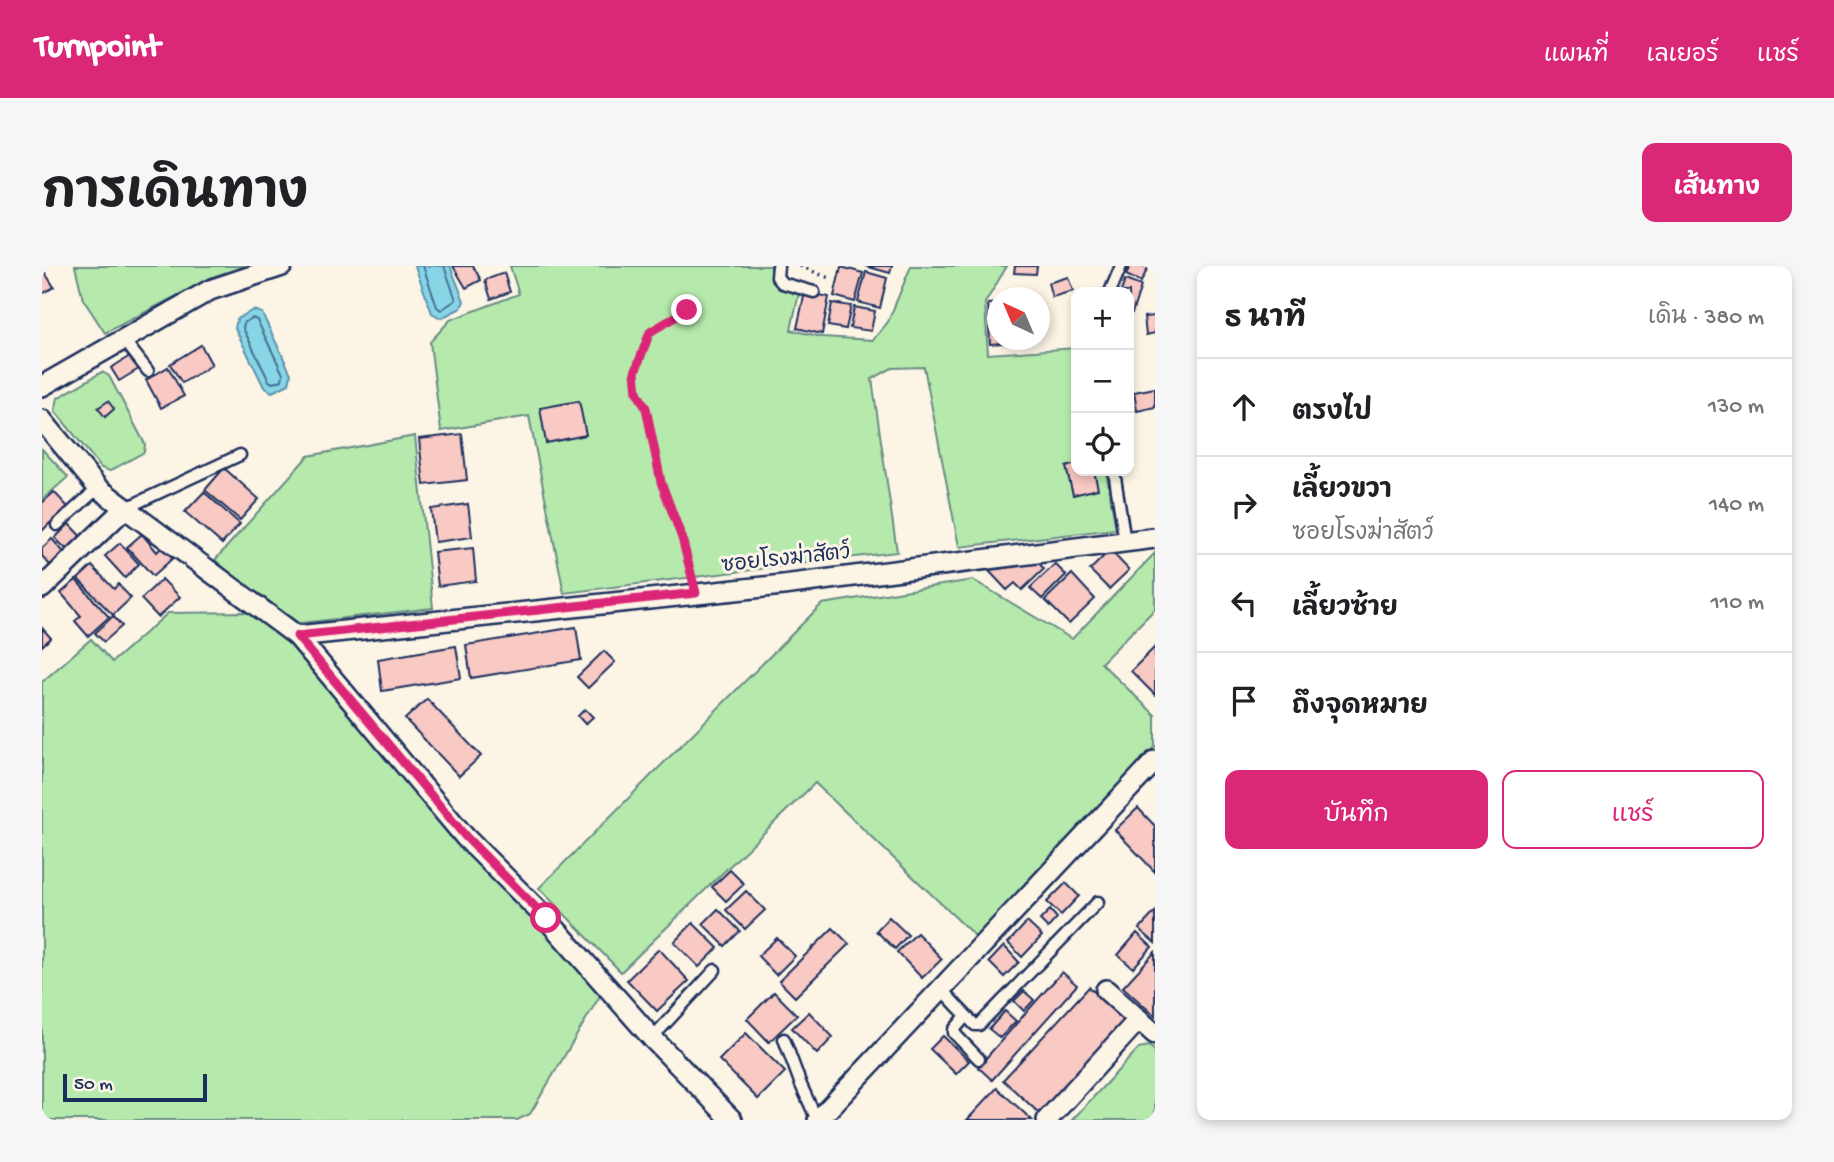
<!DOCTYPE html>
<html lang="th">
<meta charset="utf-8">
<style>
body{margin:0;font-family:"Gochi Hand","Playpen Sans Thai",sans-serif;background:#f6f6f6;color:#202124}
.controls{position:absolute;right:21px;top:21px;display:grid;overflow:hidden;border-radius:14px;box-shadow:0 4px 10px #0003}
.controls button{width:63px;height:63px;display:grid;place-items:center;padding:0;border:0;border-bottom:2px solid #e0e0e0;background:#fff;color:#202124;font:35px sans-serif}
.compass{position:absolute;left:945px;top:21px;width:63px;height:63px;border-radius:50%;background:#fff;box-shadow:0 4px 10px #0003;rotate:316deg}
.scale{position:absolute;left:21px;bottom:18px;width:144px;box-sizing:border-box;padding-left:7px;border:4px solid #1b2f5e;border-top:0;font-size:19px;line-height:24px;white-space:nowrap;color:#1b2f5e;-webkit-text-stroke:5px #fcf5e5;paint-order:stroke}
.stop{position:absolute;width:21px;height:21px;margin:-16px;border:5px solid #db2777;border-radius:50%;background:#fff}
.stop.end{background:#db2777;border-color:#fff;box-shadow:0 2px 7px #0008}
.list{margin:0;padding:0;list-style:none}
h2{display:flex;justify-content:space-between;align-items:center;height:91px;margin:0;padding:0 28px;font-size:30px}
h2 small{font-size:23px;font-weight:400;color:#757577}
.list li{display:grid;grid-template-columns:46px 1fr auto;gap:21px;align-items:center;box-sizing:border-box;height:98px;padding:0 28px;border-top:2px solid #e0e0e0}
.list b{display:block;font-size:26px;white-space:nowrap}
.list p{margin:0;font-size:23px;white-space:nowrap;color:#757577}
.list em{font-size:23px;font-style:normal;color:#757577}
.actions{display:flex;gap:14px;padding:21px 28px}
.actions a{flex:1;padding:16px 0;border:2px solid #db2777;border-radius:14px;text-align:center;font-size:24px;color:#db2777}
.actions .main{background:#db2777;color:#fff}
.icon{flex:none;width:38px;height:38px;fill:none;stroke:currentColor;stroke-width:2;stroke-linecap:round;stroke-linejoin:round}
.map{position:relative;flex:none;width:1113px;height:854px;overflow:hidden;border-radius:14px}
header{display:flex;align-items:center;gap:42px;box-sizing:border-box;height:98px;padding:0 35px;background:#db2777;color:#fff}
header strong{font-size:33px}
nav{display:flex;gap:38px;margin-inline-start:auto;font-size:24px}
.intro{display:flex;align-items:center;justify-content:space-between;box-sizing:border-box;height:168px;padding:0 42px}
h1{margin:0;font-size:49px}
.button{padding:18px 32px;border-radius:14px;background:#db2777;color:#fff;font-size:24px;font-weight:700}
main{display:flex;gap:42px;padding:0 42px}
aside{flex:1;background:#fff;border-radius:14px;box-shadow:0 4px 10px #0003}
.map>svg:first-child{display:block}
.green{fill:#b6eaac;stroke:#688c85;stroke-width:2}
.water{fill:#87d5e5;stroke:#5c93af;stroke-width:2}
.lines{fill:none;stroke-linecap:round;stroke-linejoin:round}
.shore{stroke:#467194;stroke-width:2}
.building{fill:#f9c9c3;stroke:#1b2f5e;stroke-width:2}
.service-casing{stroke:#1b2f5e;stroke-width:15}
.minor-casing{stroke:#1b2f5e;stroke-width:24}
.path{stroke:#1b2f5e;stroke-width:3.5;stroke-dasharray:2 5;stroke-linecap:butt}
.service{stroke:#fcf5e5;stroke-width:10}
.minor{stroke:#fcf5e5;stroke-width:19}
.route{stroke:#db2777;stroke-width:9}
.labels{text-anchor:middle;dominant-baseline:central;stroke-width:6;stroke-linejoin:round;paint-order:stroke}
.street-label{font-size:21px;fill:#1b2f5e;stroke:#fcf5e5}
</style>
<header>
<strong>Turnpoint</strong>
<nav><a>แผนที่</a><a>เลเยอร์</a><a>แชร์</a></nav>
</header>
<div class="intro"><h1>การเดินทาง</h1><a class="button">เส้นทาง</a></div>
<main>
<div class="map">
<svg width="1113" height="854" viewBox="0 0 1113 854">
<rect width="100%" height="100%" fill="#fcf5e5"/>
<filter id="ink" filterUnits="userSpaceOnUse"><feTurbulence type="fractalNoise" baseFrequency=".0143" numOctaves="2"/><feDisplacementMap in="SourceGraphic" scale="14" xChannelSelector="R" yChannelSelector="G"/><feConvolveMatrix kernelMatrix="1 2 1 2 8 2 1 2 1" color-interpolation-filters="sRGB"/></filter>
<g filter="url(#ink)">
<g class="green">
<path d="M33,0H203L173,10L63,67L41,33Z"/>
<path d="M468,0H729C729,16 744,23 757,27L749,64L780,71L831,74L846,56L869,0H965L943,37L946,88L1034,82V205H1064L1074,263L917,281L882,101L850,102L830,113L855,286L522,327L487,150L399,165L388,76L408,54L477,28Z"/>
<path d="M60,106L67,110L103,178L102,186L68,205L59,202L13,145L16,132Z"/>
<path d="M373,170L391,342L250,358L173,294L266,190Z"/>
<path d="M0,183L26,211L0,234Z"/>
<path d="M1113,287V343L1059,397L1113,449V481L934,671L773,517L579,706L497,622L780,338L931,314L1030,373Z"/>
<path d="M207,346L245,375L447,608L562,723L488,848L475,854H0V416L49,373L70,396L126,347Z"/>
<path d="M1107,780L1113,785V854H1030L1097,782Z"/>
</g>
<g class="water">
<path d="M373,0H408L422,35L419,42L399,52L390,47Z"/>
<path d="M211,44L220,47L249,108L247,118L230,126L222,121L193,62L195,53Z"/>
</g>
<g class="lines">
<g class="shore">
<path d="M381,0L395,41L399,44L414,34L402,0"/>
<path d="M210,52L215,54L241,108L240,114L231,117L227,115L201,62L202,57Z"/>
</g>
</g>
<g class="building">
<path d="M411,0H431L439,14L424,22Z"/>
<path d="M823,0H850L848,7Z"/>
<path d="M973,0H995L994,8L972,7Z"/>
<path d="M1088,0H1107L1099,16L1084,9Z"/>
<path d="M799,1L821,7L813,36L792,30Z"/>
<path d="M0,2L12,21L0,28Z"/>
<path d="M824,6L845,12L838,42L816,36Z"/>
<path d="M462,7L468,26L449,33L443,14Z"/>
<path d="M1026,11L1031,25L1010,31L1006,17Z"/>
<path d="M1083,14L1099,20L1090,47L1087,46V26H1079Z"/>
<path d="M763,26L787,31L780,68L755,62Z"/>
<path d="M790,37L809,40L804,63L786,60Z"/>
<path d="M956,37V74L987,75L948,78L946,38Z"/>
<path d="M812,41L833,45L829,65L808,62Z"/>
<path d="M1113,50V67L1104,69L1102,51Z"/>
<path d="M159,79L170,99L140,117L128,98Z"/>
<path d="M91,88L100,101L77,115L69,102Z"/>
<path d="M126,101L142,130L119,142L104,114Z"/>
<path d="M1113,122V141L1095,145L1092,126Z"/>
<path d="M66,135L72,143L63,151L56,142Z"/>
<path d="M537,135L544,169L504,177L498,142Z"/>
<path d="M420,168L425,214L382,219L377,173Z"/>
<path d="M1034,198V205H1052L1056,223L1031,229L1024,201Z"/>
<path d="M182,202L217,233L198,254L163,224Z"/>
<path d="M12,226L26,241L23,243L27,247L12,261L8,257L0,265V237Z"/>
<path d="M162,226L198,258L180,278L143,246Z"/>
<path d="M426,238L430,271L393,276L389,243Z"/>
<path d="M27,258L45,277L31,290L13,272Z"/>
<path d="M100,268L115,286L121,280L131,292L111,310L85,281Z"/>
<path d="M10,273L28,293L14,306L0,290V282Z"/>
<path d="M78,277L97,298L83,312L63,290Z"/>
<path d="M431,282L434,315L396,320L392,286Z"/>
<path d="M1068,284L1087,304L1067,323L1048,304Z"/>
<path d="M995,295L1002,303L980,324L973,317L965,324L947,305L952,300Z"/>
<path d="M1013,298L1024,309L1000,333L988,322Z"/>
<path d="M50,300L72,323L76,318L89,332L71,349L36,313Z"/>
<path d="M1030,308L1053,333L1027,358L1003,334Z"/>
<path d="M120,313L138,331L116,351L99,333Z"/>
<path d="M34,314L67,351L46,370L33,355L39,350L19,327Z"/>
<path d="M71,350L80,360L62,376L53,367Z"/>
<path d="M534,361L539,394L429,412L424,379Z"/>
<path d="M0,362L9,372L0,380Z"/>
<path d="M414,380L419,412L340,425L336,393Z"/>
<path d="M1113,381V429L1089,405Z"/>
<path d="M562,385L573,396L546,422L535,411Z"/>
<path d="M385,433L439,490L417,510L363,453Z"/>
<path d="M543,443L551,451L543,458L536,450Z"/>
<path d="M1096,542L1113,560V606L1073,564Z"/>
<path d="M688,604L702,618L684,635L670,621Z"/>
<path d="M1024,617L1037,630L1019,649L1005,636Z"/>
<path d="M704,625L723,644L703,663L684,644Z"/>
<path d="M676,643L698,665L683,680L661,658Z"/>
<path d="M1008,644L1015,652L1006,662L998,654Z"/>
<path d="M1113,646V677L1097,663Z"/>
<path d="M847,651L866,669L853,683L834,665Z"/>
<path d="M985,656L1000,670L980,691L966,677Z"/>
<path d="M651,657L676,682L657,701L632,676Z"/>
<path d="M791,662L807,678L753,731L737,715Z"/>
<path d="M875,667L900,693L880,712L855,686Z"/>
<path d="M1095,667L1110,681L1091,702L1076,689Z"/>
<path d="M735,672L753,690L734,709L716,690Z"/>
<path d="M962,680L977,696L962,711L947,696Z"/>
<path d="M617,683L647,715L615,745L585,714Z"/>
<path d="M1113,686V750L1081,721Z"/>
<path d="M1020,706L1035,719L950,814L936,801Z"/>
<path d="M1047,721L1083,754L997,847L961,814Z"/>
<path d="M982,725L992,734L982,745L972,735Z"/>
<path d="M732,726L755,749L727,776L705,753Z"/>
<path d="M963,745L974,755L958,772L947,763Z"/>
<path d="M767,746L791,771L775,788L750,762Z"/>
<path d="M704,767L743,806L716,833L677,794Z"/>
<path d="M901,770L927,795L914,808L888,783Z"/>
<path d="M955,822L990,854H925Z"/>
</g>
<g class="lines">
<defs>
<g id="service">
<path d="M736,0L735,11L740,17L772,26"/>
<path d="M1068,26L1079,0"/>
<path d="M82,74L106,105"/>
<path d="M1072,205L1083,276"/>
<path d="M84,242L198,189"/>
<path d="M15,259L56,222"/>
<path d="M899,723L933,759H937L1056,636"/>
<path d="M924,750L912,764V767L937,793"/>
<path d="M610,772L673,704"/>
<path d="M742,773L759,819L775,854"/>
</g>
<g id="minor">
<path d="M0,120L168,24L240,0"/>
<path d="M0,154L56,222L255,370L423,571L504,652L610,772L690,854"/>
<path d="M0,322L82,243"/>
<path d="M255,370L741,319L1113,272"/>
<path d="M1064,724L1113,768"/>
<path d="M776,854L1113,495"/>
<path d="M1005,854L1097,753"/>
</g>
</defs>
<use href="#service" class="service-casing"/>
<use href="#minor" class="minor-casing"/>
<g class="path">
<path d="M758,0L787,12"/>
<path d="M645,44L608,66L593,106L595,126L604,142L619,216L640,273L650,312"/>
</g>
<use href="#service" class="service"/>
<use href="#minor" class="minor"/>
</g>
</g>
<g class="lines" filter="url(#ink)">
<path class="route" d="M504,652L424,571L255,370L654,327L640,272L619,216L604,142L595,126L593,106L608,66L645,44"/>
</g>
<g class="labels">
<g class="street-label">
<text transform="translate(744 295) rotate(-6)">ซอยโรงฆ่าสัตว์</text>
</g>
</g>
</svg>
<div class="controls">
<button>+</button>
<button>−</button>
<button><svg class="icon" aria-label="locate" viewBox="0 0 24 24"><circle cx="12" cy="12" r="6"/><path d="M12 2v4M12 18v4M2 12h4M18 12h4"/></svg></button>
</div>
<svg class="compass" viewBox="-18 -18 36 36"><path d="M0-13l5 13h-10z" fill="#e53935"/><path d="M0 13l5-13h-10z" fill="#757577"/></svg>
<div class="scale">50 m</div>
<div class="stop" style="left:504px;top:652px"></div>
<div class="stop end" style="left:645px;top:44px"></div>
</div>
<aside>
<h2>5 นาที<small>เดิน · 380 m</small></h2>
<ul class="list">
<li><svg class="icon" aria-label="ahead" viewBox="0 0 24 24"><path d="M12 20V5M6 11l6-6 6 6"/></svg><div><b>ตรงไป</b></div><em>130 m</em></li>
<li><svg class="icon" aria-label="right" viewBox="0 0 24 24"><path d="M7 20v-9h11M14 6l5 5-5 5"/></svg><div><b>เลี้ยวขวา</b><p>ซอยโรงฆ่าสัตว์</p></div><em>140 m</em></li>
<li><svg class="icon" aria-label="left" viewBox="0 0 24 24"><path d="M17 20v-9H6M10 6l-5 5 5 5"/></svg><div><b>เลี้ยวซ้าย</b></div><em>110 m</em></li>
<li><svg class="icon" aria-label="arrive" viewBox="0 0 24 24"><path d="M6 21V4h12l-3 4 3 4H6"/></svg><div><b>ถึงจุดหมาย</b></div></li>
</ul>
<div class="actions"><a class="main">บันทึก</a><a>แชร์</a></div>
</aside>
</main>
